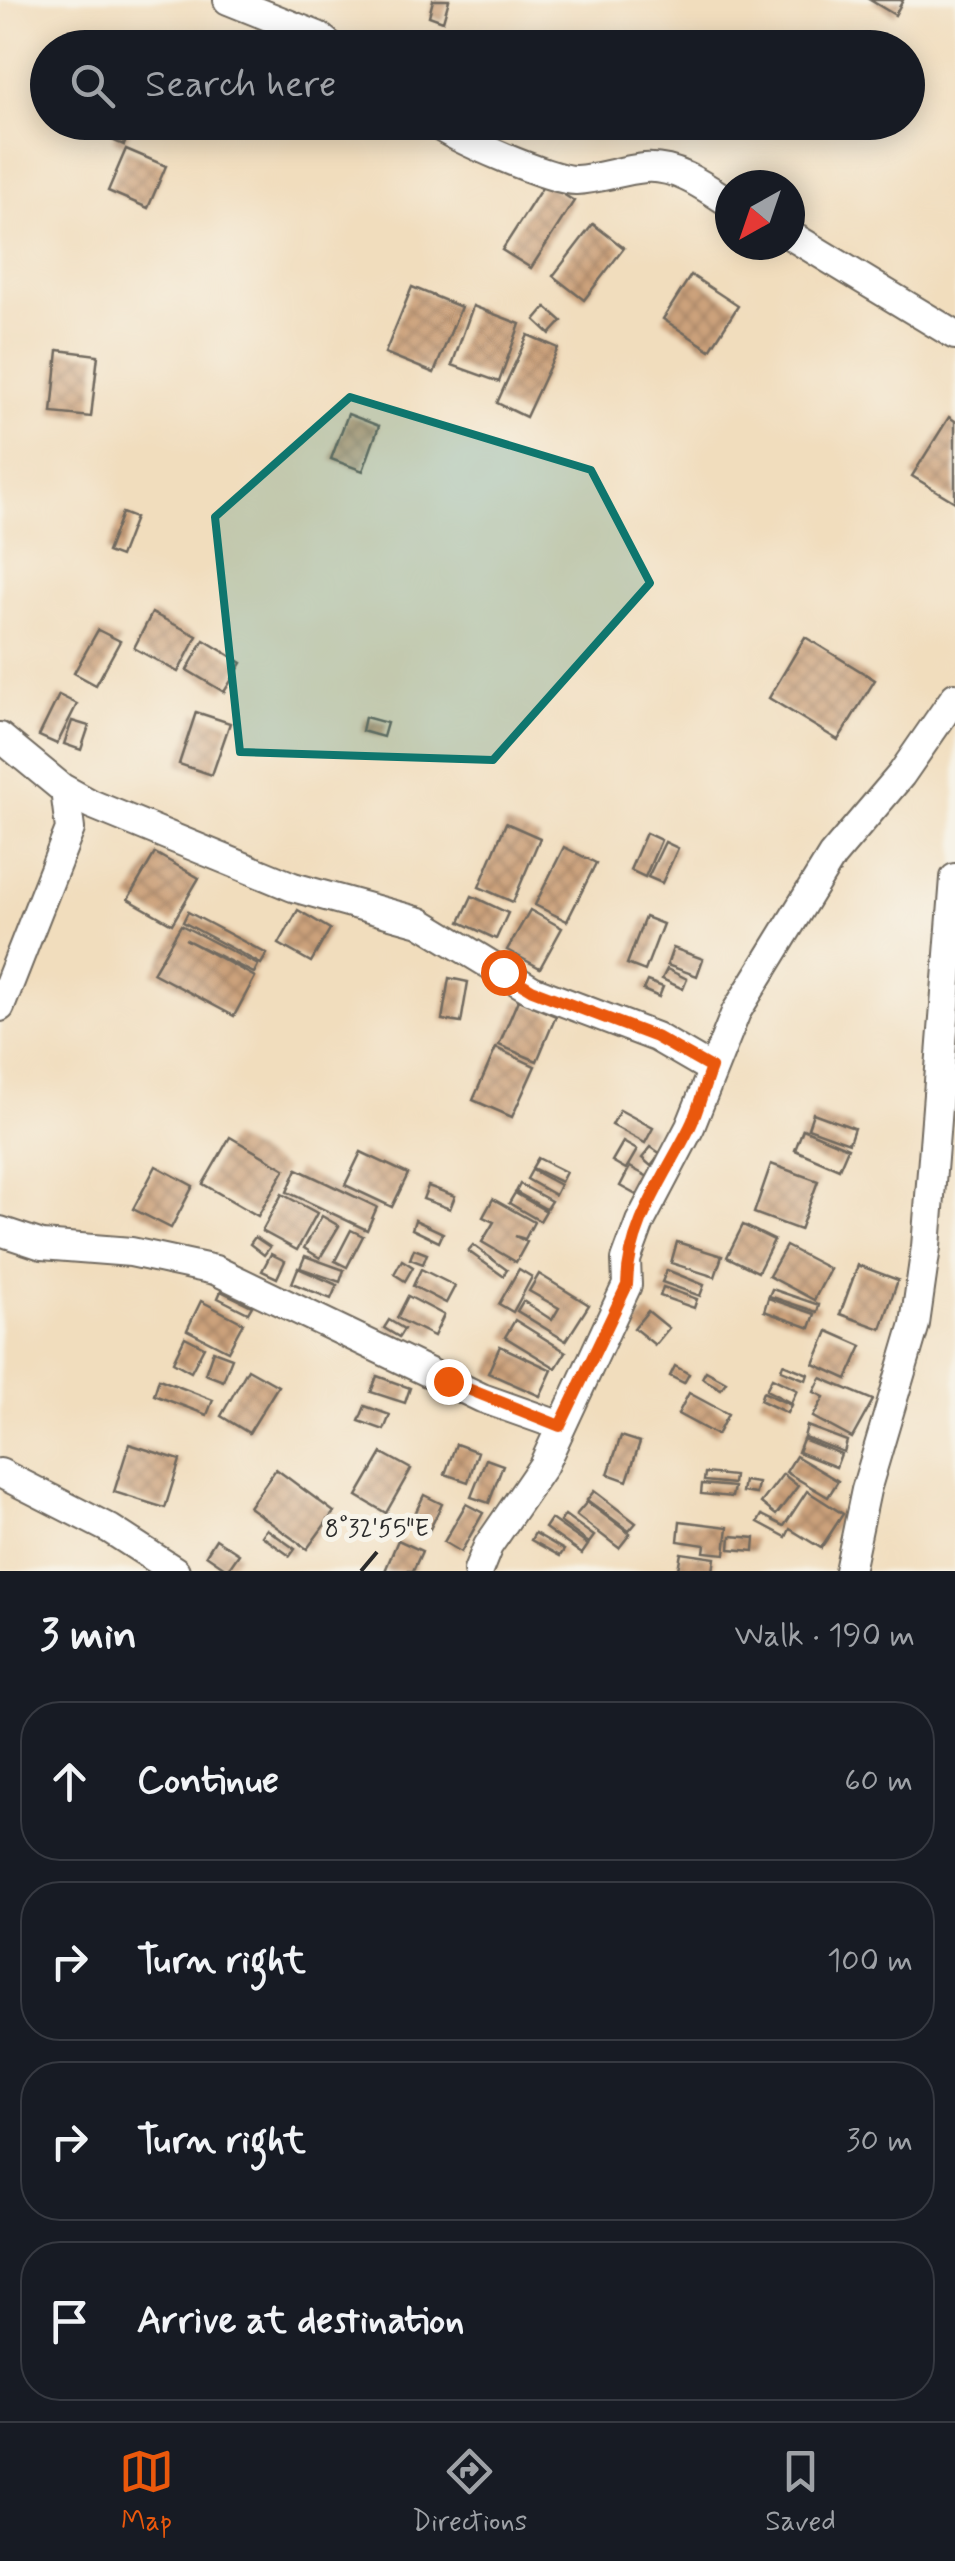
<!DOCTYPE html>
<meta charset="utf-8">
<style>
body{margin:0;font-family:Mynerve,sans-serif;background:#20242c;color:#f1f3f6}
.compass{position:absolute;left:715px;top:170px;width:90px;height:90px;border-radius:50%;background:#171b24;box-shadow:0 5px 25px #0003;rotate:220deg}
.stop{position:absolute;width:30px;height:30px;margin:-22px;border:8px solid #ea580c;border-radius:50%;background:#fff}
.stop.end{background:#ea580c;border-color:#fff;box-shadow:0 2px 10px #0008}
.list{margin:0;padding:0;list-style:none}
h2{display:flex;justify-content:space-between;align-items:center;height:130px;margin:0;padding:0 40px;font-size:42px}
h2 small{font-size:32px;font-weight:400;color:#9ea1a6}
.list li{display:grid;grid-template-columns:65px 1fr auto;gap:30px;align-items:center;box-sizing:border-box;height:160px;margin:0 20px 20px;padding:0 20px;border:2px solid #363941;border-radius:40px}
.list b{display:block;font-size:38px;white-space:nowrap}
.list em{font-size:32px;font-style:normal;color:#9ea1a6}
.icon{flex:none;width:55px;height:55px;fill:none;stroke:currentColor;stroke-width:2;stroke-linecap:round;stroke-linejoin:round}
.map{position:relative;flex:none;width:955px;height:1571px;overflow:hidden}
.search{position:absolute;background:#171b24;box-shadow:0 5px 25px #0003;left:30px;right:30px;top:30px;height:110px;display:flex;align-items:center;gap:25px;box-sizing:border-box;padding:0 35px;border-radius:55px;color:#9ea1a6;font-size:38px}
.sheet{height:850px;background:#171b24}
nav{display:flex;justify-content:space-around;align-items:center;box-sizing:border-box;height:140px;border-top:2px solid #363941;background:#171b24;font-size:28px;color:#9ea1a6}
nav a{display:grid;justify-items:center;gap:5px}
nav .on{color:#ea580c}
.map>svg:first-child{display:block}
.building{fill:url(#building-cross-hatch)}
.lines{fill:none;stroke-linecap:round;stroke-linejoin:round}
.street-casing{stroke:#70695e;stroke-width:32}
.street{stroke:#fff;stroke-width:28}
.route{stroke:#ea580c;stroke-width:12}
.marked{fill:#0f766e;fill-opacity:0.2;stroke:#0f766e;stroke-width:8;stroke-linejoin:round}
.ticks{fill:none;stroke:#2b2b2b;stroke-width:4}
.ticks-label{font-size:25px;text-anchor:middle;fill:#2b2b2b;stroke:#f7f3e8;stroke-width:10;stroke-linejoin:round;paint-order:stroke}
</style>
<div class="map">
<svg width="955" height="1571" viewBox="0 0 955 1571">
<defs>
<pattern id="building-cross-hatch" width="8" height="8" patternUnits="userSpaceOnUse" patternTransform="scale(2.5)"><rect width="8" height="8" fill="#cca27c"/><path d="M0 0l8 8M0 8l8-8" fill="none" stroke="#a68466"/></pattern>
</defs>
<rect width="100%" height="100%" fill="#f7f3e8"/>
<filter id="ink" filterUnits="userSpaceOnUse"><feTurbulence type="fractalNoise" baseFrequency=".01" numOctaves="2"/><feDisplacementMap in="SourceGraphic" scale="20" xChannelSelector="R" yChannelSelector="G"/><feConvolveMatrix kernelMatrix="1 2 1 2 8 2 1 2 1" color-interpolation-filters="sRGB"/></filter>
<filter id="wash" filterUnits="userSpaceOnUse"><feTurbulence type="fractalNoise" baseFrequency=".0048" numOctaves="4" result="noise"/><feDisplacementMap in="SourceGraphic" scale="40" xChannelSelector="R" yChannelSelector="G"/><feGaussianBlur stdDeviation="2.25" result="paint"/><feColorMatrix in="noise" values="0 0 0 0 0 0 0 0 0 0 0 0 0 0 0 0 0 1.4 0 .05"/><feComposite in="paint" operator="in"/></filter>
<g filter="url(#wash)">
<rect width="100%" height="100%" fill="#f1ddbd"/>
<g id="blocks">
<g class="building">
<path d="M433,0H449L443,21L429,16Z"/>
<path d="M870,0H903L895,15Z"/>
<path d="M265,32L285,41L282,48H258Z"/>
<path d="M120,122H134L124,145L112,140Z"/>
<path d="M260,122H290L286,133Z"/>
<path d="M126,149L166,166L148,208L108,191Z"/>
<path d="M545,183L574,201L531,268L502,250Z"/>
<path d="M593,224L624,248L584,300L553,276Z"/>
<path d="M691,275L738,306L710,350L663,319Z"/>
<path d="M412,287L461,307L434,373L385,353Z"/>
<path d="M473,306L520,324L499,382L452,365Z"/>
<path d="M546,307L562,321L550,334L535,320Z"/>
<path d="M528,335L558,348L526,417L497,403Z"/>
<path d="M58,350L98,355L91,417L52,413Z"/>
<path d="M348,414L379,426L363,471L331,459Z"/>
<path d="M949,417L955,421V502L912,476Z"/>
<path d="M122,513L135,518L120,557L107,552Z"/>
<path d="M152,613L197,636L178,672L134,648Z"/>
<path d="M98,630L120,641L96,685L74,673Z"/>
<path d="M805,637L875,680L838,740L769,698Z"/>
<path d="M204,640L242,663L224,692L187,670Z"/>
<path d="M59,695L77,704L57,744L39,736Z"/>
<path d="M196,712L230,723L212,775L179,764Z"/>
<path d="M365,717L387,723L383,737L362,731Z"/>
<path d="M72,721L89,726L81,750L64,744Z"/>
<path d="M506,823L540,838L513,902L479,887Z"/>
<path d="M646,833L661,840L645,877L630,870Z"/>
<path d="M665,842L678,848L662,883L648,877Z"/>
<path d="M564,847L596,863L567,921L535,905Z"/>
<path d="M155,853L199,878L172,924L128,899Z"/>
<path d="M472,896L508,913L496,939L460,922Z"/>
<path d="M298,910L330,929L311,962L279,944Z"/>
<path d="M530,910L562,928L540,968L507,950Z"/>
<path d="M188,912L267,954L261,964L183,922Z"/>
<path d="M645,917L663,924L645,971L627,964Z"/>
<path d="M181,925L258,965L254,973L185,939L255,977L234,1016L153,973Z"/>
<path d="M673,948L703,959L697,976L667,965Z"/>
<path d="M667,969L687,979L683,989L662,979Z"/>
<path d="M449,978L468,982L461,1023L442,1020Z"/>
<path d="M647,981L663,987L659,997L643,990Z"/>
<path d="M518,1000L556,1016L537,1061L499,1045Z"/>
<path d="M496,1048L535,1066L512,1117L473,1100Z"/>
<path d="M620,1110L653,1128L645,1143L612,1125Z"/>
<path d="M813,1113L854,1128L849,1143L808,1128Z"/>
<path d="M803,1129L848,1148L839,1169L795,1150Z"/>
<path d="M230,1137L285,1169L258,1216L203,1184Z"/>
<path d="M623,1142L637,1150L626,1169L612,1161Z"/>
<path d="M651,1147L661,1154L651,1166L642,1158Z"/>
<path d="M361,1152L408,1174L392,1207L345,1185Z"/>
<path d="M538,1158L566,1172L561,1182L532,1168Z"/>
<path d="M771,1164L818,1181L800,1230L754,1213Z"/>
<path d="M156,1166L193,1186L171,1228L133,1209Z"/>
<path d="M630,1167L650,1178L640,1197L620,1186Z"/>
<path d="M297,1169L377,1207L367,1230L287,1192Z"/>
<path d="M532,1170L560,1185L555,1195L527,1179Z"/>
<path d="M520,1184L551,1201L546,1209L516,1192Z"/>
<path d="M428,1186L455,1196L450,1209L423,1199Z"/>
<path d="M515,1193L546,1211L540,1221L509,1203Z"/>
<path d="M282,1194L317,1213L297,1250L262,1231Z"/>
<path d="M493,1199L534,1222L525,1239L515,1236L527,1242L516,1262L482,1242L494,1222L483,1217Z"/>
<path d="M322,1216L339,1226L320,1258L304,1248Z"/>
<path d="M415,1220L443,1233L439,1242L412,1229Z"/>
<path d="M743,1225L774,1240L758,1272L727,1257Z"/>
<path d="M351,1230L363,1236L347,1267L335,1261Z"/>
<path d="M255,1237L270,1247L264,1255L250,1244Z"/>
<path d="M677,1242L722,1256L715,1277L671,1263Z"/>
<path d="M473,1245L507,1270L503,1276L468,1251Z"/>
<path d="M786,1246L830,1269L814,1300L769,1276Z"/>
<path d="M414,1249L427,1254L423,1264L410,1259Z"/>
<path d="M271,1254L285,1261L277,1278L262,1271Z"/>
<path d="M305,1256L344,1270L340,1282L300,1268Z"/>
<path d="M402,1260L413,1267L405,1281L394,1274Z"/>
<path d="M858,1265L898,1280L881,1329L840,1314Z"/>
<path d="M298,1268L337,1285L331,1299L292,1283Z"/>
<path d="M421,1269L455,1286L446,1303L413,1286Z"/>
<path d="M519,1269L532,1277L513,1312L499,1304Z"/>
<path d="M667,1270L704,1285L700,1296L662,1282Z"/>
<path d="M539,1274L589,1305L566,1341L517,1311L523,1301L552,1320L559,1308L529,1291Z"/>
<path d="M663,1287L697,1299L694,1308L660,1296Z"/>
<path d="M772,1289L819,1305L817,1312L769,1296Z"/>
<path d="M221,1291L252,1306L248,1313L218,1298Z"/>
<path d="M408,1296L444,1315L434,1336L397,1318Z"/>
<path d="M768,1298L815,1314L810,1328L764,1311Z"/>
<path d="M201,1301L243,1323L228,1351L187,1330Z"/>
<path d="M648,1311L669,1328L655,1345L634,1328Z"/>
<path d="M389,1320L404,1329L399,1337L384,1328Z"/>
<path d="M515,1320L566,1352L556,1368L505,1337Z"/>
<path d="M828,1331L862,1346L847,1379L814,1364Z"/>
<path d="M185,1337L204,1347L191,1372L173,1362Z"/>
<path d="M500,1346L552,1370L540,1396L488,1373Z"/>
<path d="M213,1351L232,1358L223,1381L205,1374Z"/>
<path d="M783,1364L808,1374L806,1380L781,1370Z"/>
<path d="M675,1366L689,1374L684,1383L670,1376Z"/>
<path d="M248,1369L278,1386L249,1433L221,1416Z"/>
<path d="M706,1371L726,1382L721,1389L702,1378Z"/>
<path d="M377,1376L410,1388L405,1403L371,1392Z"/>
<path d="M772,1378L797,1390L791,1403L766,1390Z"/>
<path d="M821,1378L873,1400L852,1438L813,1417L824,1397L814,1392Z"/>
<path d="M159,1379L213,1400L207,1415L154,1395Z"/>
<path d="M763,1392L791,1405L787,1413L760,1400Z"/>
<path d="M689,1393L728,1414L717,1435L678,1414Z"/>
<path d="M365,1406L390,1415L384,1430L359,1421Z"/>
<path d="M807,1426L847,1441L844,1452L804,1437Z"/>
<path d="M621,1436L640,1442L627,1481L608,1474Z"/>
<path d="M803,1439L841,1454L836,1467L798,1452Z"/>
<path d="M129,1444L180,1460L165,1508L114,1492Z"/>
<path d="M456,1444L478,1452L468,1482L445,1474Z"/>
<path d="M382,1453L411,1469L386,1513L357,1496Z"/>
<path d="M796,1456L838,1481L828,1497L786,1472Z"/>
<path d="M486,1459L503,1465L489,1503L471,1497Z"/>
<path d="M276,1469L334,1512L307,1549L249,1507Z"/>
<path d="M705,1473L734,1476L733,1484L704,1481Z"/>
<path d="M783,1474L798,1486L776,1515L761,1503Z"/>
<path d="M744,1481L758,1483L756,1494L742,1492Z"/>
<path d="M702,1484L734,1487L732,1497L701,1494Z"/>
<path d="M594,1491L636,1523L629,1531L587,1500Z"/>
<path d="M807,1491L843,1514L821,1548L790,1529L786,1537L758,1522L762,1515L784,1526Z"/>
<path d="M424,1495L442,1504L428,1533L410,1524Z"/>
<path d="M587,1502L630,1534L619,1548L576,1515Z"/>
<path d="M466,1504L483,1513L461,1552L444,1542Z"/>
<path d="M565,1515L594,1536L589,1543L560,1522Z"/>
<path d="M551,1519L588,1545L582,1554L545,1528Z"/>
<path d="M680,1521L728,1527L725,1554L704,1552L705,1545L678,1541Z"/>
<path d="M267,1529L295,1549L290,1556L262,1536Z"/>
<path d="M535,1533L564,1550L560,1556L531,1540Z"/>
<path d="M731,1536L755,1538L754,1551L730,1549Z"/>
<path d="M216,1539L239,1554L228,1570L206,1555Z"/>
<path d="M398,1540L422,1551L413,1571H385Z"/>
<path d="M681,1553L715,1558L713,1571L678,1569Z"/>
</g>
</g>
</g>
<g filter="url(#ink)">
<use href="#blocks" fill-opacity="0" stroke="#70695e" stroke-width="2.5"/>
<g class="lines">
<defs>
<g id="street">
<path d="M228,0L318,36L333,48"/>
<path d="M433,122C454,138 552,181 576,180C599,179 622,170 645,168C677,166 704,186 730,203"/>
<path d="M790,235L955,335"/>
<path d="M0,737L62,788L91,804L293,887L420,922L532,990L656,1037L711,1069"/>
<path d="M0,1007L70,829L65,790"/>
<path d="M0,1231L42,1245L131,1252L215,1270L482,1398L561,1426"/>
<path d="M0,1473L110,1529L175,1571"/>
<path d="M478,1571L488,1546L543,1466L627,1285L626,1260L640,1222L690,1127L736,1012L832,856L901,775L955,697"/>
<path d="M849,1571L866,1490L915,1324L926,1247L955,878"/>
</g>
</defs>
<use href="#street" class="street-casing"/>
<use href="#street" class="street"/>
</g>
</g>
<g class="lines" filter="url(#ink)">
<path class="route" d="M448,1381L560,1426L627,1285C628,1226 664,1179 690,1127C699,1109 703,1088 711,1068L656,1037L532,990L503,972"/>
</g>
<path class="marked" d="M350,397L591,470L650,583L493,760L240,752L215,517Z"/>
<path class="ticks" d="M361,1571L377,1552"/>
<g class="ticks-label">
<text x="377" y="1536">8°32'55"E</text>
</g>
</svg>
<svg class="compass" viewBox="-18 -18 36 36"><path d="M0-13l5 13h-10z" fill="#e53935"/><path d="M0 13l5-13h-10z" fill="#9ea1a6"/></svg>
<div class="stop" style="left:503px;top:972px"></div>
<div class="stop end" style="left:448px;top:1381px"></div>
<div class="search"><svg class="icon" aria-label="search" viewBox="0 0 24 24"><circle cx="10" cy="10" r="6"/><path d="M15 15l6 6"/></svg>Search here</div>
</div>
<section class="sheet">
<h2>3 min<small>Walk · 190 m</small></h2>
<ul class="list">
<li><svg class="icon" aria-label="ahead" viewBox="0 0 24 24"><path d="M12 20V5M6 11l6-6 6 6"/></svg><div><b>Continue</b></div><em>60 m</em></li>
<li><svg class="icon" aria-label="right" viewBox="0 0 24 24"><path d="M7 20v-9h11M14 6l5 5-5 5"/></svg><div><b>Turn right</b></div><em>100 m</em></li>
<li><svg class="icon" aria-label="right" viewBox="0 0 24 24"><path d="M7 20v-9h11M14 6l5 5-5 5"/></svg><div><b>Turn right</b></div><em>30 m</em></li>
<li><svg class="icon" aria-label="arrive" viewBox="0 0 24 24"><path d="M6 21V4h12l-3 4 3 4H6"/></svg><div><b>Arrive at destination</b></div></li>
</ul>
</section>
<nav>
<a class="on"><svg class="icon" aria-label="map" viewBox="0 0 24 24"><path d="M3 6l6-2 6 2 6-2v14l-6 2-6-2-6 2zM9 4v14M15 6v14"/></svg>Map</a>
<a><svg class="icon" aria-label="directions" viewBox="0 0 24 24"><path d="M12 3l9 9-9 9-9-9zM9 14v-3h6M13 9l2 2-2 2"/></svg>Directions</a>
<a><svg class="icon" aria-label="saved" viewBox="0 0 24 24"><path d="M7 4h10v16l-5-4-5 4z"/></svg>Saved</a>
</nav>
